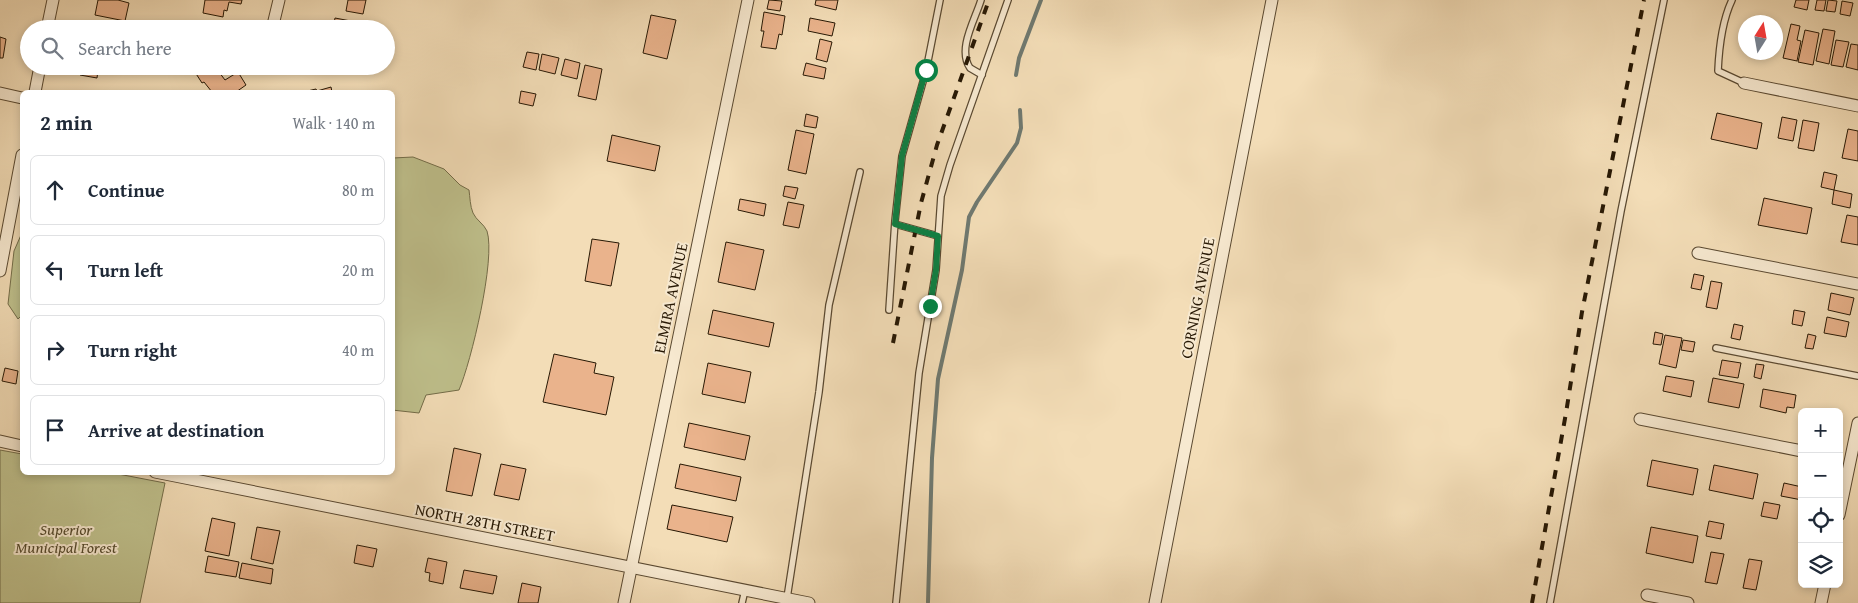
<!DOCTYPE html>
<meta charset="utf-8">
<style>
body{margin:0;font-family:"Gentium Book Plus",serif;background:#f2f2f3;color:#1f2937}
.controls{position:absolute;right:15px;bottom:15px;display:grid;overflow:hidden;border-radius:8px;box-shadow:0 2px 8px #0003}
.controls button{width:45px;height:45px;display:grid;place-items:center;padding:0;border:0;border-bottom:1px solid #e0e1e3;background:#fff;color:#1f2937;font:25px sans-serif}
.compass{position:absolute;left:1738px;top:15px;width:45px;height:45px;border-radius:50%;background:#fff;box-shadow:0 2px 8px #0003;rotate:11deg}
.stop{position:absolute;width:15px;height:15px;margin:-11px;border:4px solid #0b8043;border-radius:50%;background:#fff}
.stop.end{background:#0b8043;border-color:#fff;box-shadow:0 1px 5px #0008}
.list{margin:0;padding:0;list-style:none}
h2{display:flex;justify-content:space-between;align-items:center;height:65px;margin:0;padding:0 20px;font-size:21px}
h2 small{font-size:16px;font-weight:400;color:#747a83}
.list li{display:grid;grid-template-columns:32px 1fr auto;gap:15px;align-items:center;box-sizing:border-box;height:70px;margin:0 10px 10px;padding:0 10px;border:1px solid #e0e1e3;border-radius:8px}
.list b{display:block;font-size:19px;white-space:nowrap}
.list em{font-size:16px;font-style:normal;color:#747a83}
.icon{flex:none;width:28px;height:28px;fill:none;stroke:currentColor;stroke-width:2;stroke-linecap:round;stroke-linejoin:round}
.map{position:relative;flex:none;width:1858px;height:603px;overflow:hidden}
.search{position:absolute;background:#fff;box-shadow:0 2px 8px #0003;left:20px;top:20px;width:375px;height:55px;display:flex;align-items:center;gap:12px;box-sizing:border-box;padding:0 18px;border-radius:28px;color:#747a83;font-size:19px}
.panel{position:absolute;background:#fff;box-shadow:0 2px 8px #0003;left:20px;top:90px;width:375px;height:385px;border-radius:8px}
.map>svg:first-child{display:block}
.green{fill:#bfc08c;stroke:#736c48}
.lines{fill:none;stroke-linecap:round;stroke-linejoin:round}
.stream{stroke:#6f7970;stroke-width:4}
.building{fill:#eab38c;stroke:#271804}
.service-casing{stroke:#5a4931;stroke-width:8}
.minor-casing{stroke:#5a4931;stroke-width:13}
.service{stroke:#f7e9d0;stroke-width:5.5}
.minor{stroke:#f7e9d0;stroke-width:11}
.rail{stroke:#271804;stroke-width:4;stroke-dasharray:9 9;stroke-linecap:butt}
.route{stroke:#0b8043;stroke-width:6}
.labels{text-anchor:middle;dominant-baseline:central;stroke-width:4;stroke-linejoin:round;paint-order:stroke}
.street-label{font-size:16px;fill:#271804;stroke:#f7e9d0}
.park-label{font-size:16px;font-style:italic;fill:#554a2d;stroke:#f7e9d0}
</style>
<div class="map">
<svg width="1858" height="603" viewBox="0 0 1858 603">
<rect width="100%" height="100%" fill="#f3ddb7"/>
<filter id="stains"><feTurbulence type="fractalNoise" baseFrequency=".004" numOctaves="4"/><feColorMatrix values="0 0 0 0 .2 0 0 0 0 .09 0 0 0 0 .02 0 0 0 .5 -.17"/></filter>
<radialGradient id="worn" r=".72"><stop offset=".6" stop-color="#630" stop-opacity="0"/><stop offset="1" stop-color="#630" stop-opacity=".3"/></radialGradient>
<g class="green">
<path d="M413,157L444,169L460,185L469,190C470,197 470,206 473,213C476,220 484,224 487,231C496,259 471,362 459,390L426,395L419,413L392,410L393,158Z"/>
<path d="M21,235L22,236V315L18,319L8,304L14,251Z"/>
<path d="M0,450L22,454V472L113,473L165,483L140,603H0Z"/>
</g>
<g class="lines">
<g class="stream">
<path d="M1016,75L1019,58L1041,0"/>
<path d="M928,602L932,458L938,379L962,270L969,217L977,202L1017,143L1021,128L1020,110"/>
</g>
</g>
<g class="building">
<path d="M98,0H118L129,3L125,21L95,15Z"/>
<path d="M205,0H242L241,4L229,2L227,11L224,10L223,17L203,13Z"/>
<path d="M348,0H366L363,14L346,11Z"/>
<path d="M769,0L782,1L780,11L767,9Z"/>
<path d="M816,0H838L836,10L815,5Z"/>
<path d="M1796,0H1809L1807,10L1794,7Z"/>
<path d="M1817,0H1826L1824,11L1815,10Z"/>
<path d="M1828,0L1837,1L1835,12L1826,11Z"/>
<path d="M1842,1L1853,3L1850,16L1840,14Z"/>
<path d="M764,12L785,16L782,35L779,34L776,49L761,47L764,31H761Z"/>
<path d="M651,15L676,20L667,59L643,53Z"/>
<path d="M335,18L356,22L355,29H333Z"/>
<path d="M810,18L835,23L832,36L808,31Z"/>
<path d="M1791,24L1800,26L1797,40L1801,41L1797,61L1783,58Z"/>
<path d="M1823,29L1835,31L1829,64L1816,61Z"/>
<path d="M1805,30L1819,33L1813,65L1798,62Z"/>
<path d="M0,37L6,39L3,58H0Z"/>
<path d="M820,39L832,42L827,62L816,59Z"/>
<path d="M1836,40L1849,42L1843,67L1831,65Z"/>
<path d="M1851,44L1858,45V70L1846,67Z"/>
<path d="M527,52L539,54L536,70L523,67Z"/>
<path d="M542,54L559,58L555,74L539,70Z"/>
<path d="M565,59L580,63L577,79L561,75Z"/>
<path d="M806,63L826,68L824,79L803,75Z"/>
<path d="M585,65L602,69L596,100L578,96Z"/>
<path d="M82,66H115L114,73L98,70L97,78L80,75Z"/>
<path d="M196,66H221L223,69L219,72L225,80L238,72L246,85L236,92H212L204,82L202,83L193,69Z"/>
<path d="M326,66H348V71Z"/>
<path d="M331,87L332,92H303L316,89L317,91Z"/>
<path d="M521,91L536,94L533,106L519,103Z"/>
<path d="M1717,113L1762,123L1757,149L1711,139Z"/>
<path d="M806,114L818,117L816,128L804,126Z"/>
<path d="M1782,117L1797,120L1793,141L1778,138Z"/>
<path d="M1803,120L1819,123L1814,151L1798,148Z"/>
<path d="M1848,129L1858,131V161L1842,158Z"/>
<path d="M796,130L814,134L806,174L788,170Z"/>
<path d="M612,135L660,146L655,171L607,161Z"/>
<path d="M1824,172L1837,175L1834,190L1821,187Z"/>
<path d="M785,186L798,188L795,199L783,196Z"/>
<path d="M1834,190L1852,194L1850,208L1832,204Z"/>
<path d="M1764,198L1812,208L1807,234L1758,225Z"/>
<path d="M740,199L766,204L764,216L738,210Z"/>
<path d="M788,202L804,205L799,228L783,225Z"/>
<path d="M1847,215L1858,217V245L1841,242Z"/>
<path d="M592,239L619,243L611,286L585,281Z"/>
<path d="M726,242L764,250L755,290L718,282Z"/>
<path d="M1694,274L1704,276L1701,290L1691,288Z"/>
<path d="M1711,281L1722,283L1717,309L1706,307Z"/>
<path d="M1831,293L1854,298L1850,315L1828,310Z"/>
<path d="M713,310L774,323L769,347L708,334Z"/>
<path d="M1794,310L1805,312L1802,326L1792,324Z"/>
<path d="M1827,317L1849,322L1846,337L1824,333Z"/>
<path d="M1734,324L1743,326L1740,340L1731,338Z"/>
<path d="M1655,332L1663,334L1661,345L1653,344Z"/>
<path d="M1808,334L1816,336L1813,349L1805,348Z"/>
<path d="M1665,335L1682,338L1676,368L1659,364Z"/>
<path d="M1683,340L1695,342L1693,352L1681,350Z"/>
<path d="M554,354L596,363L594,373L614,377L606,415L543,402Z"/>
<path d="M1722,360L1741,363L1738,378L1719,375Z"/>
<path d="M708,363L751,372L745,403L702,394Z"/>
<path d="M1756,364L1764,365L1761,379L1754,377Z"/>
<path d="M5,368L18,371L16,384L2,381Z"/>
<path d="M1666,376L1694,381L1691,397L1663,391Z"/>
<path d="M1713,378L1744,384L1739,408L1708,402Z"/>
<path d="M1763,389L1796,395L1794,408L1787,407L1786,413L1760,407Z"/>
<path d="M689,423L750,436L745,460L684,447Z"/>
<path d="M454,448L481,454L472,496L446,491Z"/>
<path d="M1652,460L1698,469L1693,495L1647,486Z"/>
<path d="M501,464L526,469L519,500L494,495Z"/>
<path d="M680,464L741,477L736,501L675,488Z"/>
<path d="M1714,465L1758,474L1753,499L1709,490Z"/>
<path d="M1784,483L1802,487V500L1781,496Z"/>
<path d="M1764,502L1780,505L1777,519L1761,516Z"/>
<path d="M672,505L733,517L727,542L667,529Z"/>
<path d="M212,518L235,523L229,556L205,551Z"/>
<path d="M1709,521L1724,524L1721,539L1706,536Z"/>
<path d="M257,527L280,531L273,564L251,559Z"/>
<path d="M1651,527L1698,536L1693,563L1646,553Z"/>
<path d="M357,545L377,549L373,567L354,563Z"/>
<path d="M1711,552L1724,554L1717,584L1705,582Z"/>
<path d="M208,556L239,562L236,577L205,572Z"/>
<path d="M428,558L447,562L443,584L429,581L430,573L425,572Z"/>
<path d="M1749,559L1762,561L1756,590L1743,588Z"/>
<path d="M242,563L273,569L271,584L239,578Z"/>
<path d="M464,570L497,576L493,594L460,588Z"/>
<path d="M522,583L541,587L538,603H518Z"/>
</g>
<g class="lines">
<defs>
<g id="service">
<path d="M981,0C975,20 957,49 970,68L982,75"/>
<path d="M1732,0C1722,21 1719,48 1718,71L1744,83"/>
<path d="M895,224L938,236"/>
<path d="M889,310L895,221L902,156L926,71L940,0"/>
<path d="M1716,348L1858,376"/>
<path d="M787,598L819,392L829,305L860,172"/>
<path d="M742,603L745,590"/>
<path d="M896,603L919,373L936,270L941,196L950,165L1008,0"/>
<path d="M1550,603L1621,211L1664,0"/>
</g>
<g id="minor">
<path d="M47,29L53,0"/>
<path d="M272,29L279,0"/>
<path d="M1744,83L1858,106"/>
<path d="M35,92L40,66"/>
<path d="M0,93L22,98"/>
<path d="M1698,253L1858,284"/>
<path d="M0,271L22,155"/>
<path d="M1640,419L1802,451"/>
<path d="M0,441L22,446"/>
<path d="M155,472L809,603"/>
<path d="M1839,515L1858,423"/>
<path d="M1647,595L1688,603"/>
<path d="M624,603L748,0"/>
<path d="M1155,603L1272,0"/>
<path d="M1821,603L1825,584"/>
</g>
</defs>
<use href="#service" class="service-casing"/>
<use href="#minor" class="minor-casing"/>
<use href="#service" class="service"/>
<use href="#minor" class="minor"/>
<g class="rail">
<path d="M893,343L921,203L937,145L989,0"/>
<path d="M1532,603L1566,413L1582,312L1644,0"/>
</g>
</g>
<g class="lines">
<path class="route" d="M926,70L902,156L895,224L938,236L936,270L930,306"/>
</g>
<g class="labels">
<g class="street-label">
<text transform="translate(670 298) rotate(-78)">ELMIRA AVENUE</text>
<text transform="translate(1197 298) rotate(-79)">CORNING AVENUE</text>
<text transform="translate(485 522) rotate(11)">NORTH 28TH STREET</text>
</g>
<g class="park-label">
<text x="66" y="529">Superior<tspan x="66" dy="18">Municipal Forest</tspan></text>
</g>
</g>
<rect width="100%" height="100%" filter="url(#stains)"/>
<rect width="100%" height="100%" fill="url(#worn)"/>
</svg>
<div class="controls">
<button>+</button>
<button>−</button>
<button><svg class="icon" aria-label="locate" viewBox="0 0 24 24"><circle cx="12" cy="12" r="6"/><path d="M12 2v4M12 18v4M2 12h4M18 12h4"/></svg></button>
<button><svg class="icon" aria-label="layers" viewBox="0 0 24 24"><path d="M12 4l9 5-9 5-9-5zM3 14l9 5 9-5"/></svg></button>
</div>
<svg class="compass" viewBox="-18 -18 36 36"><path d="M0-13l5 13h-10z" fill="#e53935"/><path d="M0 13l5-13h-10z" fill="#747a83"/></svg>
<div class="stop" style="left:926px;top:70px"></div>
<div class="stop end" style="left:930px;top:306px"></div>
<div class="search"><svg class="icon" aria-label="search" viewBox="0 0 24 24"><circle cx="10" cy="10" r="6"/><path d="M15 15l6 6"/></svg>Search here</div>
<section class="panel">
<h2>2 min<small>Walk · 140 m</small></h2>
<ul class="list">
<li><svg class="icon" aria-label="ahead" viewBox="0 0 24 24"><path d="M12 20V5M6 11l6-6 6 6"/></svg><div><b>Continue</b></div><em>80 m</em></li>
<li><svg class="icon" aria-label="left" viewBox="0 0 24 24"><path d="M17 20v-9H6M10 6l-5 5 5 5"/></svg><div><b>Turn left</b></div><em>20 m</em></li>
<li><svg class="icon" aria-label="right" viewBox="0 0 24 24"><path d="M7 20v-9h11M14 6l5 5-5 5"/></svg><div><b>Turn right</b></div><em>40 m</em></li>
<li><svg class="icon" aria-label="arrive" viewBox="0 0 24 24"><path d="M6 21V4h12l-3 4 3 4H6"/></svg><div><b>Arrive at destination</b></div></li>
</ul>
</section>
</div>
